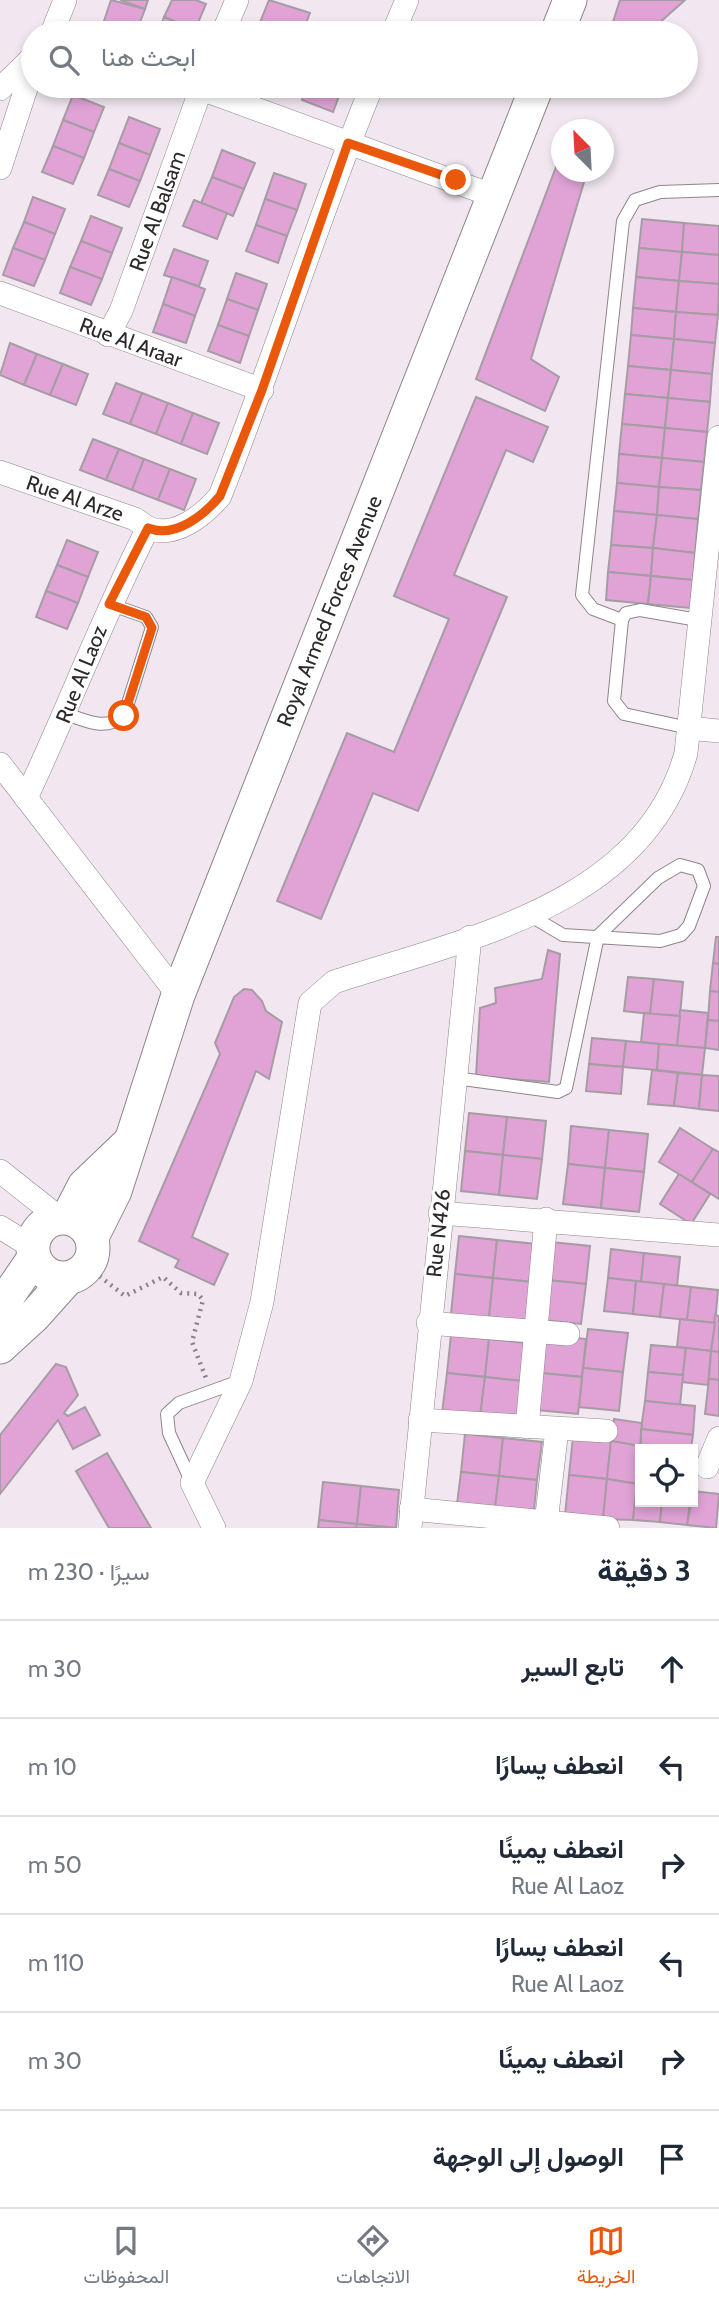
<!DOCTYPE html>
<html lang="ar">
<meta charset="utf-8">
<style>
body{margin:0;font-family:Cabin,Vazirmatn,sans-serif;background:#f2f2f3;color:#1f2937;direction:rtl}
.controls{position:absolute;right:21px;bottom:21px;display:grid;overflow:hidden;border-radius:0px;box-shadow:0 4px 10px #0003}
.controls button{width:63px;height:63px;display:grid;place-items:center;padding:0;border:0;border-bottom:2px solid #e0e1e3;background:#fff;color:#1f2937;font:35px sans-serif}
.compass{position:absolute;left:551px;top:119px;width:63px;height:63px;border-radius:50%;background:#fff;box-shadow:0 4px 10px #0003;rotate:336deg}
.stop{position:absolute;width:21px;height:21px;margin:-16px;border:5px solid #ea580c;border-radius:50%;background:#fff}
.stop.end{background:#ea580c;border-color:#fff;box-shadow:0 2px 7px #0008}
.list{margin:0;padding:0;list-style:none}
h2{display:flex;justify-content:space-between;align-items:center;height:91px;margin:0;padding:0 28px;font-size:30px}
h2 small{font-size:23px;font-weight:400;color:#747a83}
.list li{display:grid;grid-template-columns:46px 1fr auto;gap:21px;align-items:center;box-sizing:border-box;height:98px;padding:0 28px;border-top:2px solid #e0e1e3}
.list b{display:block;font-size:26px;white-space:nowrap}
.list p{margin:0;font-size:23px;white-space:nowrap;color:#747a83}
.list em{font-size:23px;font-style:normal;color:#747a83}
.icon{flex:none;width:38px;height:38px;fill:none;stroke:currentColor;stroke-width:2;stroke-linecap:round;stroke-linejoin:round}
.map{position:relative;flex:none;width:719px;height:1528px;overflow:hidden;direction:ltr}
.search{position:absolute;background:#fff;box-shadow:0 4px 10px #0003;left:21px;right:21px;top:21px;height:77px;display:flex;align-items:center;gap:18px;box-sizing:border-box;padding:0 24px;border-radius:38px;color:#747a83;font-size:26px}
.sheet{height:679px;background:#fff}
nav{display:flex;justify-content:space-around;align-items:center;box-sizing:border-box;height:98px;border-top:2px solid #e0e1e3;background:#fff;font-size:19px;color:#747a83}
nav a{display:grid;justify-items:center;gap:4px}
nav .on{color:#ea580c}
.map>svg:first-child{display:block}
.building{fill:#e1a3d6;stroke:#a69ca4;stroke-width:2}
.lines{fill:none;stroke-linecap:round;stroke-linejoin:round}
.lane-casing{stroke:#8e858c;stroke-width:14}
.street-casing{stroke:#8e858c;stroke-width:24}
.secondary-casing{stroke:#8e858c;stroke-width:35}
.path{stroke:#898288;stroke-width:4.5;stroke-dasharray:2 5;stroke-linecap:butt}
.lane{stroke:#fff;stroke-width:12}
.street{stroke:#fff;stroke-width:23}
.secondary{stroke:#fff;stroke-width:33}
.route{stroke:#ea580c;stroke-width:9}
.labels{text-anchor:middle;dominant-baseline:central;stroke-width:6;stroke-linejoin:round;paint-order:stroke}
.street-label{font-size:21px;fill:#2c282b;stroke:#fff}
</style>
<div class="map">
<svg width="719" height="1528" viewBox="0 0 719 1528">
<rect width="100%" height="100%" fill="#f2e7f0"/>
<g class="building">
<path d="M111,0L145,9L136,33L103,24Z"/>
<path d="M120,0H148L145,9Z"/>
<path d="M172,0H196L206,4L195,30L164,17Z"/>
<path d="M269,0L310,13L302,33H282L259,25Z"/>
<path d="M620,0H685L648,33H613L612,25Z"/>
<path d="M164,17L195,30L194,33H158Z"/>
<path d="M332,22L360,33H328Z"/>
<path d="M307,86H343L333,112L302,100Z"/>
<path d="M73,95L104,107L94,132L63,120Z"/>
<path d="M129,117L160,129L150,155L119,143Z"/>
<path d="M63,120L94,132L84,158L53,146Z"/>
<path d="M119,143L150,155L140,181L109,169Z"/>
<path d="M53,146L84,158L73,184L42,172Z"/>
<path d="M222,150L255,163L244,189L212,177Z"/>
<path d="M562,151V172H587L531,359L559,377L545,411L476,379Z"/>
<path d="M109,169L140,181L129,207L98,195Z"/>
<path d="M274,173L306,184L297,210L265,199Z"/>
<path d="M212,177L244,189L233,216L201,203Z"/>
<path d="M33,197L65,209L55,234L24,222Z"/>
<path d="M265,199L297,210L287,236L256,225Z"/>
<path d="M194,200L227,213L217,239L183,226Z"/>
<path d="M91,216L122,228L112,253L81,241Z"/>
<path d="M642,219L684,223L682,252L639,248Z"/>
<path d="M24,222L55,234L45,260L13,248Z"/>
<path d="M684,223L719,226V255L682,252Z"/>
<path d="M256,225L287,236L278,263L246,251Z"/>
<path d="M81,241L112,253L102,279L70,267Z"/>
<path d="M13,248L45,260L34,286L3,275Z"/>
<path d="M639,248L682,252L679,281L636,277Z"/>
<path d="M174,249L208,261L199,286L164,275Z"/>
<path d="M682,252L719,255V284L679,281Z"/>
<path d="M70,267L102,279L91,305L60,293Z"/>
<path d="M236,273L267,284L258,310L227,299Z"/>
<path d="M172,277L205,289L195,316L163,304Z"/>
<path d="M636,277L679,281L676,312L633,308Z"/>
<path d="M679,281L719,284L718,315L676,312Z"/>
<path d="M227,299L258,310L249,336L218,325Z"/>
<path d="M163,304L195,316L186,343L153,332Z"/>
<path d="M633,308L676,312L674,339L631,335Z"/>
<path d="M676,312L718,315L715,343L674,339Z"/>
<path d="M218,325L249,336L240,363L208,351Z"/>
<path d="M631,335L674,339L671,370L628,366Z"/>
<path d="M674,339L715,343L712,374L671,370Z"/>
<path d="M10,343L37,354L24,385L0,375Z"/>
<path d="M37,354L63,364L50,395L24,385Z"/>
<path d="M63,364L88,374L76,405L50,395Z"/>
<path d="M628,366L671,370L668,398L625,394Z"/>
<path d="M671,370L712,374L710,402L668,398Z"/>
<path d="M116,383L142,393L130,424L103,414Z"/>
<path d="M142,393L168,403L156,434L130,424Z"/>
<path d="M625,394L668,398L665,428L622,424Z"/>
<path d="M476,397L548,427L533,462L506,450L454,575L507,597L418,811L373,793L321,919L277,901L347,733L394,752L449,619L394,596Z"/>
<path d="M668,398L710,402L707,432L665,428Z"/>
<path d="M168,403L193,413L181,444L156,434Z"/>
<path d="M193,413L219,423L207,454L181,444Z"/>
<path d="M622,424L665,428L662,458L619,454Z"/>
<path d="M665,428L707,432L704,462L662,458Z"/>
<path d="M93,439L119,449L106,480L80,470Z"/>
<path d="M119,449L144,459L132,490L106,480Z"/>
<path d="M619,454L662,458L659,487L617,483Z"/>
<path d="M662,458L704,462L701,490L659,487Z"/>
<path d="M144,459L170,469L158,500L132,490Z"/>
<path d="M170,469L196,479L184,510L158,500Z"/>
<path d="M617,483L659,487L657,515L614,511Z"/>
<path d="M659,487L701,490L698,519L657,515Z"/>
<path d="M614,511L657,515L653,548L611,545Z"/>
<path d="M657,515L698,519L695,553L653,548Z"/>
<path d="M67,540L98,552L88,577L57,565Z"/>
<path d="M611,545L653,548L651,576L608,572Z"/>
<path d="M653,548L695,553L693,580L651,576Z"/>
<path d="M57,565L88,577L78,603L46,591Z"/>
<path d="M608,572L651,576L648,604L606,600Z"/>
<path d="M651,576L693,580L690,608L648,604Z"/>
<path d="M46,591L78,603L67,629L36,617Z"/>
<path d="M716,937H719V964L713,963Z"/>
<path d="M548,950L560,954L549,1082L476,1076L480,1008L496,1003L495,988L542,979Z"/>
<path d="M713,963L719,964V992L710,991Z"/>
<path d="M628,977L654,979L650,1014L624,1011Z"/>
<path d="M654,979L683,982L680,1016L650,1014Z"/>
<path d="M244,989L252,990L262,1001L266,1011L282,1022L269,1079L256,1071L192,1237L228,1254L214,1285L175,1267L179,1260L139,1241L220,1054L215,1043L234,997Z"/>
<path d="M710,991L719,992V1021L708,1020Z"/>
<path d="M680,1010L708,1013L705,1048L677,1046Z"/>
<path d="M644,1013L680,1016L677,1046L641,1042Z"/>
<path d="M708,1020L719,1021V1050L705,1048Z"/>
<path d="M592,1038L626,1041L623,1067L589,1064Z"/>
<path d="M626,1041L659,1044L657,1070L623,1067Z"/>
<path d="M659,1044L705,1048L702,1075L657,1070Z"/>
<path d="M589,1064L623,1067L621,1094L586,1091Z"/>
<path d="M652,1070L678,1073L674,1106L648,1104Z"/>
<path d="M678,1073L702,1075L699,1109L674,1106Z"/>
<path d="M702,1075L719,1076V1111L699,1109Z"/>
<path d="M469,1113L507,1117L503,1155L465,1151Z"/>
<path d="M507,1117L546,1121L542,1159L503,1155Z"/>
<path d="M571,1126L609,1130L605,1168L568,1164Z"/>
<path d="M680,1128L713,1149L692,1182L659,1162Z"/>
<path d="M609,1130L648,1134L644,1172L605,1168Z"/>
<path d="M713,1149L719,1152V1199L692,1182Z"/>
<path d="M465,1151L503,1155L499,1195L461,1191Z"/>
<path d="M503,1155L542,1159L537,1199L499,1195Z"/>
<path d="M568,1164L605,1168L601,1208L563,1204Z"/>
<path d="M605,1168L644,1172L639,1212L601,1208Z"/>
<path d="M679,1174L710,1194L691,1224L660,1204Z"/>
<path d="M459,1236L497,1240L493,1278L455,1274Z"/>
<path d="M497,1240L536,1244L532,1282L493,1278Z"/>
<path d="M551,1242L590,1246L586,1284L547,1280Z"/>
<path d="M611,1249L644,1253L641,1282L608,1278Z"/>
<path d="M644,1253L680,1257L677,1286L641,1282Z"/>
<path d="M455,1274L493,1278L489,1318L451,1314Z"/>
<path d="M493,1278L532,1282L527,1322L489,1318Z"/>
<path d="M608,1278L636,1281L633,1314L604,1311Z"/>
<path d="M547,1280L586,1284L581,1324L543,1320Z"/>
<path d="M636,1281L664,1284L660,1317L633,1314Z"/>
<path d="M664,1284L691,1287L687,1320L660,1317Z"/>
<path d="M691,1287L718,1290L715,1323L687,1320Z"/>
<path d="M715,1315L719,1316V1352L711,1351Z"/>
<path d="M680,1319L715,1323L711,1351L677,1347Z"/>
<path d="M588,1329L628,1333L623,1372L583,1368Z"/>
<path d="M546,1334L586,1339L582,1377L541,1373Z"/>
<path d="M451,1335L489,1339L485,1377L447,1373Z"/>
<path d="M489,1339L527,1343L523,1381L485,1377Z"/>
<path d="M651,1345L686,1348L683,1375L648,1372Z"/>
<path d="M686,1348L711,1351L708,1385L682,1382Z"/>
<path d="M711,1351L719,1352V1380L709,1379Z"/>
<path d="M56,1364L66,1367L78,1395L64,1413L68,1416L85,1407L100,1435L73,1449L58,1420L0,1494V1435Z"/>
<path d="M583,1368L623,1372L619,1411L579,1407Z"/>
<path d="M648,1372L683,1375L680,1405L645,1401Z"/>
<path d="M447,1373L485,1377L480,1417L442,1413Z"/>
<path d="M541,1373L582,1377L578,1414L537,1410Z"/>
<path d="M485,1377L523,1381L519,1421L480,1417Z"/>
<path d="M709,1379L719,1380V1416L705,1414Z"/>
<path d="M645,1401L695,1406L693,1435L641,1429Z"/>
<path d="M614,1419L642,1423L640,1446L611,1441Z"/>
<path d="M641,1429L693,1435L691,1449H641Z"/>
<path d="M465,1434L503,1438L499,1476L461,1472Z"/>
<path d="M573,1437L611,1441L607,1479L569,1475Z"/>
<path d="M503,1438L542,1442L537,1480L499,1476Z"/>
<path d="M611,1441L640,1446V1484L607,1479Z"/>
<path d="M107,1453L151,1528H109L76,1471Z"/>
<path d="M461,1472L499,1476L494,1516L456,1512Z"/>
<path d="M569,1475L607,1479L603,1519L565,1515Z"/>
<path d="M499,1476L537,1480L533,1520L494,1516Z"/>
<path d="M607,1479L637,1484L633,1520L603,1519Z"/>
<path d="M323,1482L361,1486L357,1524L319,1520Z"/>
<path d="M637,1484H640V1502H662L660,1522L633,1520Z"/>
<path d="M361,1486L399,1490L396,1528L357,1524Z"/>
<path d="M693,1491L719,1494L716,1528L687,1525Z"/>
<path d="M662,1502H690L687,1525L660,1522Z"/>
<path d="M319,1520L357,1524L356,1528H318Z"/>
<path d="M357,1524L396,1528H356Z"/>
</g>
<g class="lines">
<defs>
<g id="lane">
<path d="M622,620L593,609L582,595L623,221L635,200L660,192L719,190"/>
<path d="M66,714C88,721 104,731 124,716L152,627L146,617L109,604"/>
<path d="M689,728L624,714L614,701L622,620L626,613L640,610L698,620"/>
<path d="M455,1078L558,1092L566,1088L598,936L658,878L680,865L698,870L704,886L689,926L681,935L660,941L563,935L531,916"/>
<path d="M192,1483L169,1433L167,1414L179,1403L240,1381"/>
</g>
<g id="street">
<path d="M52,33L65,0"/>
<path d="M223,33L237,0"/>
<path d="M393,33L407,0"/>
<path d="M193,86L494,196"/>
<path d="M0,89L33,57"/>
<path d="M0,168L33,67"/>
<path d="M0,293L262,390"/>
<path d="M108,335L121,311L202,86"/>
<path d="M0,472L135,519L148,528"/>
<path d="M689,728L719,731"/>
<path d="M0,764L178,995"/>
<path d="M26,798C68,709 103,616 148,528C175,539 204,515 220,496C274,360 317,220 372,86"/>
<path d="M0,1171L58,1217"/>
<path d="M440,1213L719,1235"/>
<path d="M0,1227L32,1247"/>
<path d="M428,1323L568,1334"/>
<path d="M420,1420L606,1431"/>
<path d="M527,1427L546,1219"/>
<path d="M707,1467L719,1438"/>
<path d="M411,1509L608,1528"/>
<path d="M546,1523L557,1429"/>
<path d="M214,1528L192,1483L241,1381L262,1302L310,1003L334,982C465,939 644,905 686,753L719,437"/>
<path d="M410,1528L470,937"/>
</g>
<g id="secondary">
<path d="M557,33L570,0"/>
<path d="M68,1217L84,1186L130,1142"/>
<circle cx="63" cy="1248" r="30"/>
<path d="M92,1237L115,1191L178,995L537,86"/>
<path d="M1,1346L8,1296L34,1258"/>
<path d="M0,1347L34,1316L68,1278"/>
</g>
</defs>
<use href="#lane" class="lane-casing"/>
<use href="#street" class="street-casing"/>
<use href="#secondary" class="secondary-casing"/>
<path class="path" d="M94,1272L125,1296L163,1277L181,1293L198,1294L203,1300L192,1342L206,1378"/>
<use href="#lane" class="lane"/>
<use href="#street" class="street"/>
<use href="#secondary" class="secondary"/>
</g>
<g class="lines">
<path class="route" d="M124,716L152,628L146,617L109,604L148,528C175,539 204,515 220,496L262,390L348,143L456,180"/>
</g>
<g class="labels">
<g class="street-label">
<text transform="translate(157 211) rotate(-70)">Rue Al Balsam</text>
<text transform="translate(131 342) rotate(20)">Rue Al Araar</text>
<text transform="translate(75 498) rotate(19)">Rue Al Arze</text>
<text transform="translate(329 611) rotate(-68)">Royal Armed Forces Avenue</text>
<text transform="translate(81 674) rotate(-68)">Rue Al Laoz</text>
<text transform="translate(438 1233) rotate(-84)">Rue N426</text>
</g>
</g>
</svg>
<div class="controls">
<button><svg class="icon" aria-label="locate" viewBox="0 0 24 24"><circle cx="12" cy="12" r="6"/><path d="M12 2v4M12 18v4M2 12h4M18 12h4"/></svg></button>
</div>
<svg class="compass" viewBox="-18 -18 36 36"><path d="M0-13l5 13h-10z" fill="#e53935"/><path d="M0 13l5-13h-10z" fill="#747a83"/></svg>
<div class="stop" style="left:124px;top:716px"></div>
<div class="stop end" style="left:456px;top:180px"></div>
<div class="search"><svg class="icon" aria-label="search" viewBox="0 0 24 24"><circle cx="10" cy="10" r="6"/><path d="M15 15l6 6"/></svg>ابحث هنا</div>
</div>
<section class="sheet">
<h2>3 دقيقة<small>سيرًا · 230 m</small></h2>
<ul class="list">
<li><svg class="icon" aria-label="ahead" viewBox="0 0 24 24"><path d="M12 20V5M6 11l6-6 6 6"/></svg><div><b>تابع السير</b></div><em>30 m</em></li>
<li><svg class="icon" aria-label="left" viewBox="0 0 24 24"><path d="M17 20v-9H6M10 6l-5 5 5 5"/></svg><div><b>انعطف يسارًا</b></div><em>10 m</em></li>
<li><svg class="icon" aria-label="right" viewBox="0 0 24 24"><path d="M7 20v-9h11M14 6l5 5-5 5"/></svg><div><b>انعطف يمينًا</b><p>Rue Al Laoz</p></div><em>50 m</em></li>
<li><svg class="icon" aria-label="left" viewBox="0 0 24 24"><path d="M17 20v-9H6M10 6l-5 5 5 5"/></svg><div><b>انعطف يسارًا</b><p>Rue Al Laoz</p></div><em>110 m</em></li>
<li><svg class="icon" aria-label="right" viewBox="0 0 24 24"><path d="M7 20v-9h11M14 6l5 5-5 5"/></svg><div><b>انعطف يمينًا</b></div><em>30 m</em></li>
<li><svg class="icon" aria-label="arrive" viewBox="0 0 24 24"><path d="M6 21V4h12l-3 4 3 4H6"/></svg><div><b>الوصول إلى الوجهة</b></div></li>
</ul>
</section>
<nav>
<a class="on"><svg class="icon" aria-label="map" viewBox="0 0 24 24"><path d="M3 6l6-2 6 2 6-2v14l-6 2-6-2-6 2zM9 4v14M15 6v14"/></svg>الخريطة</a>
<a><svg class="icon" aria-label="directions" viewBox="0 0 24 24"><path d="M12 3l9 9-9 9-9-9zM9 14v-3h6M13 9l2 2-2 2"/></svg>الاتجاهات</a>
<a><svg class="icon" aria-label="saved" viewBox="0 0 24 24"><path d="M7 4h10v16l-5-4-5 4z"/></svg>المحفوظات</a>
</nav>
